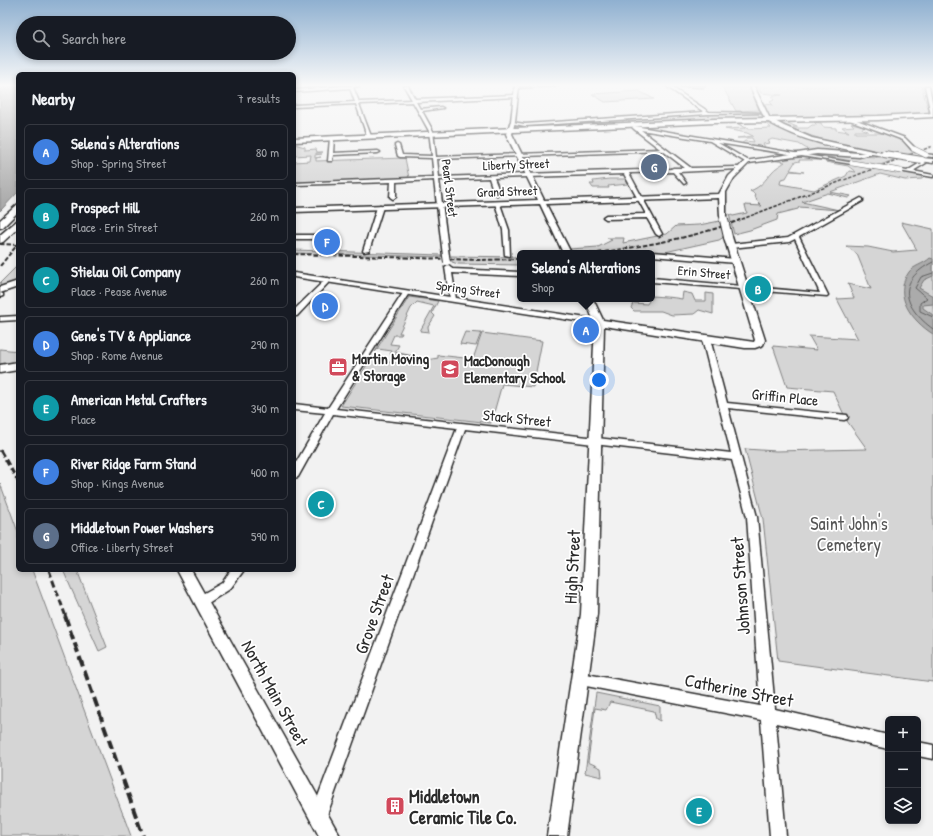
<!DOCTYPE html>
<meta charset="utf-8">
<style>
body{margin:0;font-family:"Patrick Hand",sans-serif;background:#242831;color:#f1f3f6}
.controls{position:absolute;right:12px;bottom:12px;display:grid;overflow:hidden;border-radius:6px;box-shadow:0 2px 6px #0003}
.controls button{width:36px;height:36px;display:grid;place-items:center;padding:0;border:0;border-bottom:1px solid #363941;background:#171b24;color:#f1f3f6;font:20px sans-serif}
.you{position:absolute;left:599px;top:380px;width:14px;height:14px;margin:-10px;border:3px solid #fff;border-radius:50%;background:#1a73e8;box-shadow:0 0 0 6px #1a73e833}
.badge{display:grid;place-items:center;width:26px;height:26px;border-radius:50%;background:#ea580c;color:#fff;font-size:13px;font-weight:700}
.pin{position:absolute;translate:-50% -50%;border:2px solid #fff;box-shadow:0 1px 4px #0006}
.popup{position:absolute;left:517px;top:250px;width:138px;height:52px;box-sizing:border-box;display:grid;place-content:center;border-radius:6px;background:#171b24;filter:drop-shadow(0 1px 3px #0005);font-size:13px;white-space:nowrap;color:#9ea1a6}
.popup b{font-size:15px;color:#f1f3f6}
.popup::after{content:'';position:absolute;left:50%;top:100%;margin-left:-8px;border:8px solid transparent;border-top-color:#171b24}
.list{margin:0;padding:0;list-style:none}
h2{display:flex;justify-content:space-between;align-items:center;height:52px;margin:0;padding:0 16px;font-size:17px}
h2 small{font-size:13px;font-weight:400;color:#9ea1a6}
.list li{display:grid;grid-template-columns:26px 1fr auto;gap:12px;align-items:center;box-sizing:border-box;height:56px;margin:0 8px 8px;padding:0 8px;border:1px solid #363941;border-radius:6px}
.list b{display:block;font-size:15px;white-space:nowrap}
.list p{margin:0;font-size:13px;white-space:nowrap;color:#9ea1a6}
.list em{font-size:13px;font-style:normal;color:#9ea1a6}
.icon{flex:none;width:22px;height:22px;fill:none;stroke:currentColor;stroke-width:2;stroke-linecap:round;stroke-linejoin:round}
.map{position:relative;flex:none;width:933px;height:836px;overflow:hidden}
.search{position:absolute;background:#171b24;box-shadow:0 2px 6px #0003;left:16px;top:16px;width:280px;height:44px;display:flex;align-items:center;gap:10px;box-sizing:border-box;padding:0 14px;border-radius:22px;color:#9ea1a6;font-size:15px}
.panel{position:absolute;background:#171b24;box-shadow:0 2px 6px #0003;left:16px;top:72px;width:280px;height:500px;border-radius:6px}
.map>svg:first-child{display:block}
.green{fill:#d5d5d5;stroke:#808080}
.water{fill:#ababab;stroke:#787878}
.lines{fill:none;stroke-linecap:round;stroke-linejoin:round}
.shore{stroke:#5e5e5e;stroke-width:1}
.minor-casing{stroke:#2b2b2b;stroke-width:3}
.tertiary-casing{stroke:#2b2b2b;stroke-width:3}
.secondary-casing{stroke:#2b2b2b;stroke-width:3}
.trunk-casing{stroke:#2b2b2b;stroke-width:3}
.minor{fill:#fff;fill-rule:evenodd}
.tertiary{fill:#fff;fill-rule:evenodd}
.secondary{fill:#fff;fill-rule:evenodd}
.trunk{fill:#fff;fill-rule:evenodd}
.rail-far3{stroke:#2b2b2b;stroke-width:1.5;stroke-dasharray:3.5 1.5;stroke-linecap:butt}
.rail-far2{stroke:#2b2b2b;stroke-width:2;stroke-dasharray:4.5 2;stroke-linecap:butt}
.rail-far1{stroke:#2b2b2b;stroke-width:3;stroke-dasharray:7 3.5;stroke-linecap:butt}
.rail{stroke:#2b2b2b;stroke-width:4;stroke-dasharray:10 4.5;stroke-linecap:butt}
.minor-bridge-far1-casing{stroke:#2b2b2b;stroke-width:6;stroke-linecap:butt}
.minor-bridge-casing{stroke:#2b2b2b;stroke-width:8;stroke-linecap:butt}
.tertiary-bridge-far1-casing{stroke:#2b2b2b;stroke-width:8;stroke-linecap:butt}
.tertiary-bridge-casing{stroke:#2b2b2b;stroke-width:10;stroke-linecap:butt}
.secondary-bridge-casing{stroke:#2b2b2b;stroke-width:8;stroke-linecap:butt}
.minor-bridge-far1{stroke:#fff;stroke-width:5}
.minor-bridge{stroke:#fff;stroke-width:6}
.tertiary-bridge-far1{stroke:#fff;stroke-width:6}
.tertiary-bridge{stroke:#fff;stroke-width:8}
.secondary-bridge{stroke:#fff;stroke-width:6}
.labels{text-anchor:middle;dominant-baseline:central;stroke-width:3.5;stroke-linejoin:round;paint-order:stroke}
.far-street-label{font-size:13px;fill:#2b2b2b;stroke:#fff}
.poi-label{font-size:15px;font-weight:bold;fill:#2b2b2b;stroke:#fff;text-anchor:start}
.street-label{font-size:15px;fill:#2b2b2b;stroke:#fff}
.near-park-label{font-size:18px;fill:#565656;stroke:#fff}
.near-street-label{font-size:18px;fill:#2b2b2b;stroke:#fff}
.near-poi-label{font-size:18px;font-weight:bold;fill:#2b2b2b;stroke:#fff;text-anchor:start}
</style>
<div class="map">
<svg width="933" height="836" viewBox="0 0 933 836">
<rect width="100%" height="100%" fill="#f2f2f2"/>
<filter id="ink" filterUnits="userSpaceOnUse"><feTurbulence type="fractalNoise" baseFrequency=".025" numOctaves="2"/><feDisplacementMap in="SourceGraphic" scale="8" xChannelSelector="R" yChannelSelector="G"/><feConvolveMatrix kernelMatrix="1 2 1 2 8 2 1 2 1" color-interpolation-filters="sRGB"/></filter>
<g filter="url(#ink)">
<g class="green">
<path d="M722,86H749L759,110L736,111Z"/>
<path d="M757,86H923C922,95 928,104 929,113L880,117L775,118L769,116L764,104L773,105L770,102L774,100L772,98L773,96L782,95L761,93Z"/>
<path d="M639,91L654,99L605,102L592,94Z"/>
<path d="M756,112L760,113L763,117L631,123L625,119Z"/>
<path d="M621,120L625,123L520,128L514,126L515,124Z"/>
<path d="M783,121L797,127H793L795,128H808L812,125H817L814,122L821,123L823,127L836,128V130L849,132L842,127L854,126L851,123L864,126L862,129L868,131H855V133H885L902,140L915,152C911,153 907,155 903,156C880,156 798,136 780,122Z"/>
<path d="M735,122L748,129L771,128L764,122L797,136L861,154L805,152L807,149L799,144L772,139L768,141L770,143L763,144L765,147L741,144L745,141L754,142L752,138H737L753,136L747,133L725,129L745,128Z"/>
<path d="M294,144L305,147V150L316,149L317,152H323L316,153V154H322L315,155V158L321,157L316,158V161L405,158L409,178L294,183V162L310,161L311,155L294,156Z"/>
<path d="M814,154L898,158L878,166Z"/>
<path d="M803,156L819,158L820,160H799L800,161L795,162L790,170L804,172L790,171L786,178L781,179L780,184L814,190L846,176L849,171L856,172L848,166L825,162L827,160L924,175L922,179L905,180L880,174L830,192L851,196L848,198L828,193L802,202L839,210L799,207L798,209L778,214L777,220L750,230L734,234L729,214L733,216L747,213L745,205L762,206L757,201L754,193L750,191C761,187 765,180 772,172C775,168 781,165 785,162L771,160Z"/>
<path d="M609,179H625L628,184L608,186L609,188H593L590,184H594L593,181Z"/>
<path d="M720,221L724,237L719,240L665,252L572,253L570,249L598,247L612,240L607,238H624L623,243L667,234L676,226L699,225Z"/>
<path d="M901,222L933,229V682L778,661L763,519L745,449L776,451L867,449L847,421L833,391L787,387L773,346L817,350L809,336L858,339L837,299L854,298L848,284L871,289L857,254L846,246L868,247L893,252L917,250Z"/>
<path d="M294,250L441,255V257L294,253Z"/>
<path d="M451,256L520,257V265L458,264L452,262Z"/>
<path d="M18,265V281L0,287V283Z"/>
<path d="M683,292L692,294L695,301H706V293L713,294V314L699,310L694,314L672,315L661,311H634L631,308L633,303L647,304L650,299H652V296C663,297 672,297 682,299Z"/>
<path d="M409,297L438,301L432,313L435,316L428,327L429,332L420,331L434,306L417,302L411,308L399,333H402L401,335H394L390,344L399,345L395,352L413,356L390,354L392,351L378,349L375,352Z"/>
<path d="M465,332L481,333L476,346L460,344Z"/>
<path d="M482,333L542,341L533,387L502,384L491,423L341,406L370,360L415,365L421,361L438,358V355L473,359Z"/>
<path d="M0,349L18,351V362L0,364Z"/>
<path d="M0,483L18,532V570H32L131,836H0Z"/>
<path d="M63,570H77L107,647L99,651Z"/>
<path d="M596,693L660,706V721L656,719L654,711L610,702L606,710L595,708L588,762L601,768L602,777L585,773Z"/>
</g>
<g class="water">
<path d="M0,86H18V192L0,211Z"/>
<path d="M930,258L933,259V276L924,280L919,288L933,296V304L923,305V308L933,315V334C912,321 892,295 909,272C913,266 924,264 930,258Z"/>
</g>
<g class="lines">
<g class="shore">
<path d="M933,262C895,281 903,307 933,329"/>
<path d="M933,273L921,277L915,288L927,298L920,303V311L933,317"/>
</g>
<defs>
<g id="minor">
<path d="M344,86H360L353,87L359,102L412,100L404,86H408L415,99L517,95L516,97L416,102L420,109L441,107L443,108L422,111L433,131L436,157L660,149L634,129L632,127L634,126L854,163L852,164L718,143L749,161L747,163L710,141L641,130L691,168L738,167L740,168L738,169L678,172L686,183L684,184L673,172L629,173L662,234L659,236L656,234L647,218L606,219L603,217L606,215L646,214L624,174L494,178L500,193L497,195L494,193L489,178L439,180L449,256L446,258L443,256L434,180L396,182V197L393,199L390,197L391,182L294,185V183L434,177L432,158L400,157L398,156L395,145L397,144L399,145L402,155L432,156L429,131L413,102L359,104L371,136L369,137L367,136L356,104L294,107V105L355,102L350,88L294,92V90ZM663,151L685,168H673L671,169L439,177L437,159Z"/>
<path d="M533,86H556L514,88Z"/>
<path d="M666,86H670L709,112L766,113L708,114L525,126L510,123L512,122L525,124L704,112Z"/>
<path d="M678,86H705L703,87Z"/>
<path d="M925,86H929L933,106V116L931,115Z"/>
<path d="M851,118L905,138L916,149L912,150L903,140L850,120Z"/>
<path d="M332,137L334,138L333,153L378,151L380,152L378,153L333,155L332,161H328L330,138Z"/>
<path d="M924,154L933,155V157L924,156Z"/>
<path d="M922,162L926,163L913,171L933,175V177L899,171L901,170L907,171Z"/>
<path d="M861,198L863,199V201L799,237L828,295L827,296L652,282V278L820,293L795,239L789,242L731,248L728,246L731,244L788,238Z"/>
<path d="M495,203L500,204L509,230L510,256L505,255L503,230Z"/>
<path d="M380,205L383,207L369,251L364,252L363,251L377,207Z"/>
<path d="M294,235H337L340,237L337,239H294Z"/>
<path d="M652,252L736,259L739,261L736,263L652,256V253H650Z"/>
<path d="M448,265L450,266L452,269L520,272V276L452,273L456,299L453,301L450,299L445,267Z"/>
<path d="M328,278L330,279V281L297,316H294V310L326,279Z"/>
<path d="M406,291L409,293L336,409L731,453L702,339L706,337L710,339L727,403L847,415L848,417L847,419L844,420L728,408L757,517L775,709L888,735V749L776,723L786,836H770L761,720L581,685L576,683L574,679L576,675L581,673L760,706L747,517L732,460L465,429L327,815L325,821L319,823L313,821L311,815L457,428L333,414L298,477L294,478V466L325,413L294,410V404L328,408L403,293Z"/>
<path d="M0,293L3,294V296L0,297Z"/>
<path d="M18,316V320L0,321V317Z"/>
<path d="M231,570H244L230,589L205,605L201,606L197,605L195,601L197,597L222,583Z"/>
<path d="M918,742L933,745V759L918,756Z"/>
</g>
<g id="tertiary">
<path d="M515,86H519L515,121L512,134L544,200L719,194L729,176L745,161L817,150L859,153L873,151L876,153L859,157L817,154L749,163L734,178L726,192V216L723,218L720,216L719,198L546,204L571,253H563L540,204L294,212V208L538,200L506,134L511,121Z"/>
<path d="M750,86H754L771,121H767L762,113Z"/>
<path d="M725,235L732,237L765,340L763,345L755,348H745L604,326L597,614L567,836H547L581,614L595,324L294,277V273L593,319L585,299H593L603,320L754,342L755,340L724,237Z"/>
<path d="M177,570H191L340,836H319Z"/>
</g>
<g id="secondary">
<path d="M767,119H771L784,126L812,138L887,154L884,156C843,149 803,143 767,121Z"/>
<path d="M922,158L933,159V163L920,161V159Z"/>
</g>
<g id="trunk">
<path d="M933,113V117L878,120L714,123L294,142V138L714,119L878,116Z"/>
<path d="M18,204V212L3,227L0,228V220Z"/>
<path d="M18,220V228L3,242L0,243V235Z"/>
<path d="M18,281V287L0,293V287Z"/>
<path d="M18,362V370L0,373V365Z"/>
</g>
</defs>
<use href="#minor" class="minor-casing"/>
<use href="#tertiary" class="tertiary-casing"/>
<use href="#secondary" class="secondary-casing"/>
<use href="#trunk" class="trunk-casing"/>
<use href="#minor" class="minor"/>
<use href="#tertiary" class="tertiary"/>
<use href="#secondary" class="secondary"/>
<use href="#trunk" class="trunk"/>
<path class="rail-far3" d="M737,221L933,146"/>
<g class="rail-far2">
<path d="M0,244L18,245"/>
<path d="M598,253C647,245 694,238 740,220"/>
<path d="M294,254L478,260L520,259"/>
<path d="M0,266L18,244"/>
</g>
<g class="rail-far1">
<path d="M0,450L18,481"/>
<path d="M49,570L66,617"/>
</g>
<path class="rail" d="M65,616L143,836"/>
<defs>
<g id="minor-bridge-far1">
<path d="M914,149L926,155"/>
<path d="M852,163L901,171"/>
</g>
<path id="minor-bridge" d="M446,256L447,262"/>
<path id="tertiary-bridge-far1" d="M723,216L724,221"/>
<path id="tertiary-bridge" d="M724,220L728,237"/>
<path id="secondary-bridge" d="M884,154L922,160"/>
</defs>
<use href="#minor-bridge-far1" class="minor-bridge-far1-casing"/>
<use href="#minor-bridge" class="minor-bridge-casing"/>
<use href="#tertiary-bridge-far1" class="tertiary-bridge-far1-casing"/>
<use href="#tertiary-bridge" class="tertiary-bridge-casing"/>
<use href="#secondary-bridge" class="secondary-bridge-casing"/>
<use href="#minor-bridge-far1" class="minor-bridge-far1"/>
<use href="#minor-bridge" class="minor-bridge"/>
<use href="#tertiary-bridge-far1" class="tertiary-bridge-far1"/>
<use href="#tertiary-bridge" class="tertiary-bridge"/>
<use href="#secondary-bridge" class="secondary-bridge"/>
</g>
</g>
<linearGradient id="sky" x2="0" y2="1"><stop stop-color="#8fb0d0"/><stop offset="0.42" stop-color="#f9f9f9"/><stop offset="1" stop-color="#f9f9f9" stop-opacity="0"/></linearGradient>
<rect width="933" height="203" fill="url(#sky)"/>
<defs>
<symbol id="office-square" viewBox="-11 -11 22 22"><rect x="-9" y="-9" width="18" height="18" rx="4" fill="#d1495b" stroke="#fff"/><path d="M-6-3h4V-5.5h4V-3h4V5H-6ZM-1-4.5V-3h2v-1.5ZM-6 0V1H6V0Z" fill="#fff"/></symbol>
<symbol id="school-square" viewBox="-11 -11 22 22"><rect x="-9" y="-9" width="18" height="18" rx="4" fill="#d1495b" stroke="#fff"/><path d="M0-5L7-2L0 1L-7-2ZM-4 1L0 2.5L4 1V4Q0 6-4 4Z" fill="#fff"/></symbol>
<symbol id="building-square" viewBox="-11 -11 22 22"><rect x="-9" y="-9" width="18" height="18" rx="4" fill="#d1495b" stroke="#fff"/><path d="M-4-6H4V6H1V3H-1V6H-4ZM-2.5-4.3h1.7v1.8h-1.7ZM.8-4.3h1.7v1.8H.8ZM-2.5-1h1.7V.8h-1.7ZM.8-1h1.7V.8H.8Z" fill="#fff"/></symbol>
</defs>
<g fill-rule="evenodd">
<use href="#office-square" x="327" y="356" width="22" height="22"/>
<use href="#school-square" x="439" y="358" width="22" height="22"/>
<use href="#building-square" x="384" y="795" width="22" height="22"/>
</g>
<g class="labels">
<g class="far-street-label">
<text transform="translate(516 164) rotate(-2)">Liberty Street</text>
<text transform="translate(450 188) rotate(83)">Pearl Street</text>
<text transform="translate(507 191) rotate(-2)">Grand Street</text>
<text transform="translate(704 272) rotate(5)">Erin Street</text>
<text transform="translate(468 289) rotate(8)">Spring Street</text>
</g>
<g class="poi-label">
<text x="352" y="358">Martin Moving<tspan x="352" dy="17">&amp; Storage</tspan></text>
<text x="464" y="360">MacDonough<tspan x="464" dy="17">Elementary School</tspan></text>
</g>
<g class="street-label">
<text transform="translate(785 397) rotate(6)">Griffin Place</text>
<text transform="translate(517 418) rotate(6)">Stack Street</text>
</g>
<g class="near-park-label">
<text x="849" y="523">Saint John's<tspan x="849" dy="21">Cemetery</tspan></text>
</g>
<g class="near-street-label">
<text transform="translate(572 567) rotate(-87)">High Street</text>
<text transform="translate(740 586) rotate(-94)">Johnson Street</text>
<text transform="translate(374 614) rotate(-70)">Grove Street</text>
<text transform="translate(739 690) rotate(11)">Catherine Street</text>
<text transform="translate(275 693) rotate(61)">North Main Street</text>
</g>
<g class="near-poi-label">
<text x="409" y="796">Middletown<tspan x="409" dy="21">Ceramic Tile Co.</tspan></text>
</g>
</g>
</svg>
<div class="controls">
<button>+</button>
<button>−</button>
<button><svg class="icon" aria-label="layers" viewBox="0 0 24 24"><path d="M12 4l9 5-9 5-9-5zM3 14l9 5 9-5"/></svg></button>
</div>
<div class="you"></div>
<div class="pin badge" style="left:586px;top:330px;background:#3f7fe0">A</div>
<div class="popup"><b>Selena's Alterations</b>Shop</div>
<div class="pin badge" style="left:758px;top:289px;background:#0f9aa8">B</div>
<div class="pin badge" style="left:321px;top:504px;background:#0f9aa8">C</div>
<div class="pin badge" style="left:325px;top:306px;background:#3f7fe0">D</div>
<div class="pin badge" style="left:699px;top:811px;background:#0f9aa8">E</div>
<div class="pin badge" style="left:327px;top:242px;background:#3f7fe0">F</div>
<div class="pin badge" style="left:654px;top:167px;background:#5c6f8a">G</div>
<div class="search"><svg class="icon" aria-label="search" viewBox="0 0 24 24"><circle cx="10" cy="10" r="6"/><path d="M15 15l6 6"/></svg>Search here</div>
<section class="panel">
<h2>Nearby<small>7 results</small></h2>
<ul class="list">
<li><span class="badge" style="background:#3f7fe0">A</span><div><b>Selena's Alterations</b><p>Shop · Spring Street</p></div><em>80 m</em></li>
<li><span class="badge" style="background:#0f9aa8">B</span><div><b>Prospect Hill</b><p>Place · Erin Street</p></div><em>260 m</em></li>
<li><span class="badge" style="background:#0f9aa8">C</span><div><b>Stielau Oil Company</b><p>Place · Pease Avenue</p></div><em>260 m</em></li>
<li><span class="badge" style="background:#3f7fe0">D</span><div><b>Gene's TV &amp; Appliance</b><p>Shop · Rome Avenue</p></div><em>290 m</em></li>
<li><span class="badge" style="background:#0f9aa8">E</span><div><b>American Metal Crafters</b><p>Place</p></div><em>340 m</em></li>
<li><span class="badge" style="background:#3f7fe0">F</span><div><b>River Ridge Farm Stand</b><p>Shop · Kings Avenue</p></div><em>400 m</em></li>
<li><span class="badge" style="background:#5c6f8a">G</span><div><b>Middletown Power Washers</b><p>Office · Liberty Street</p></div><em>590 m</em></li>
</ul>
</section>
</div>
